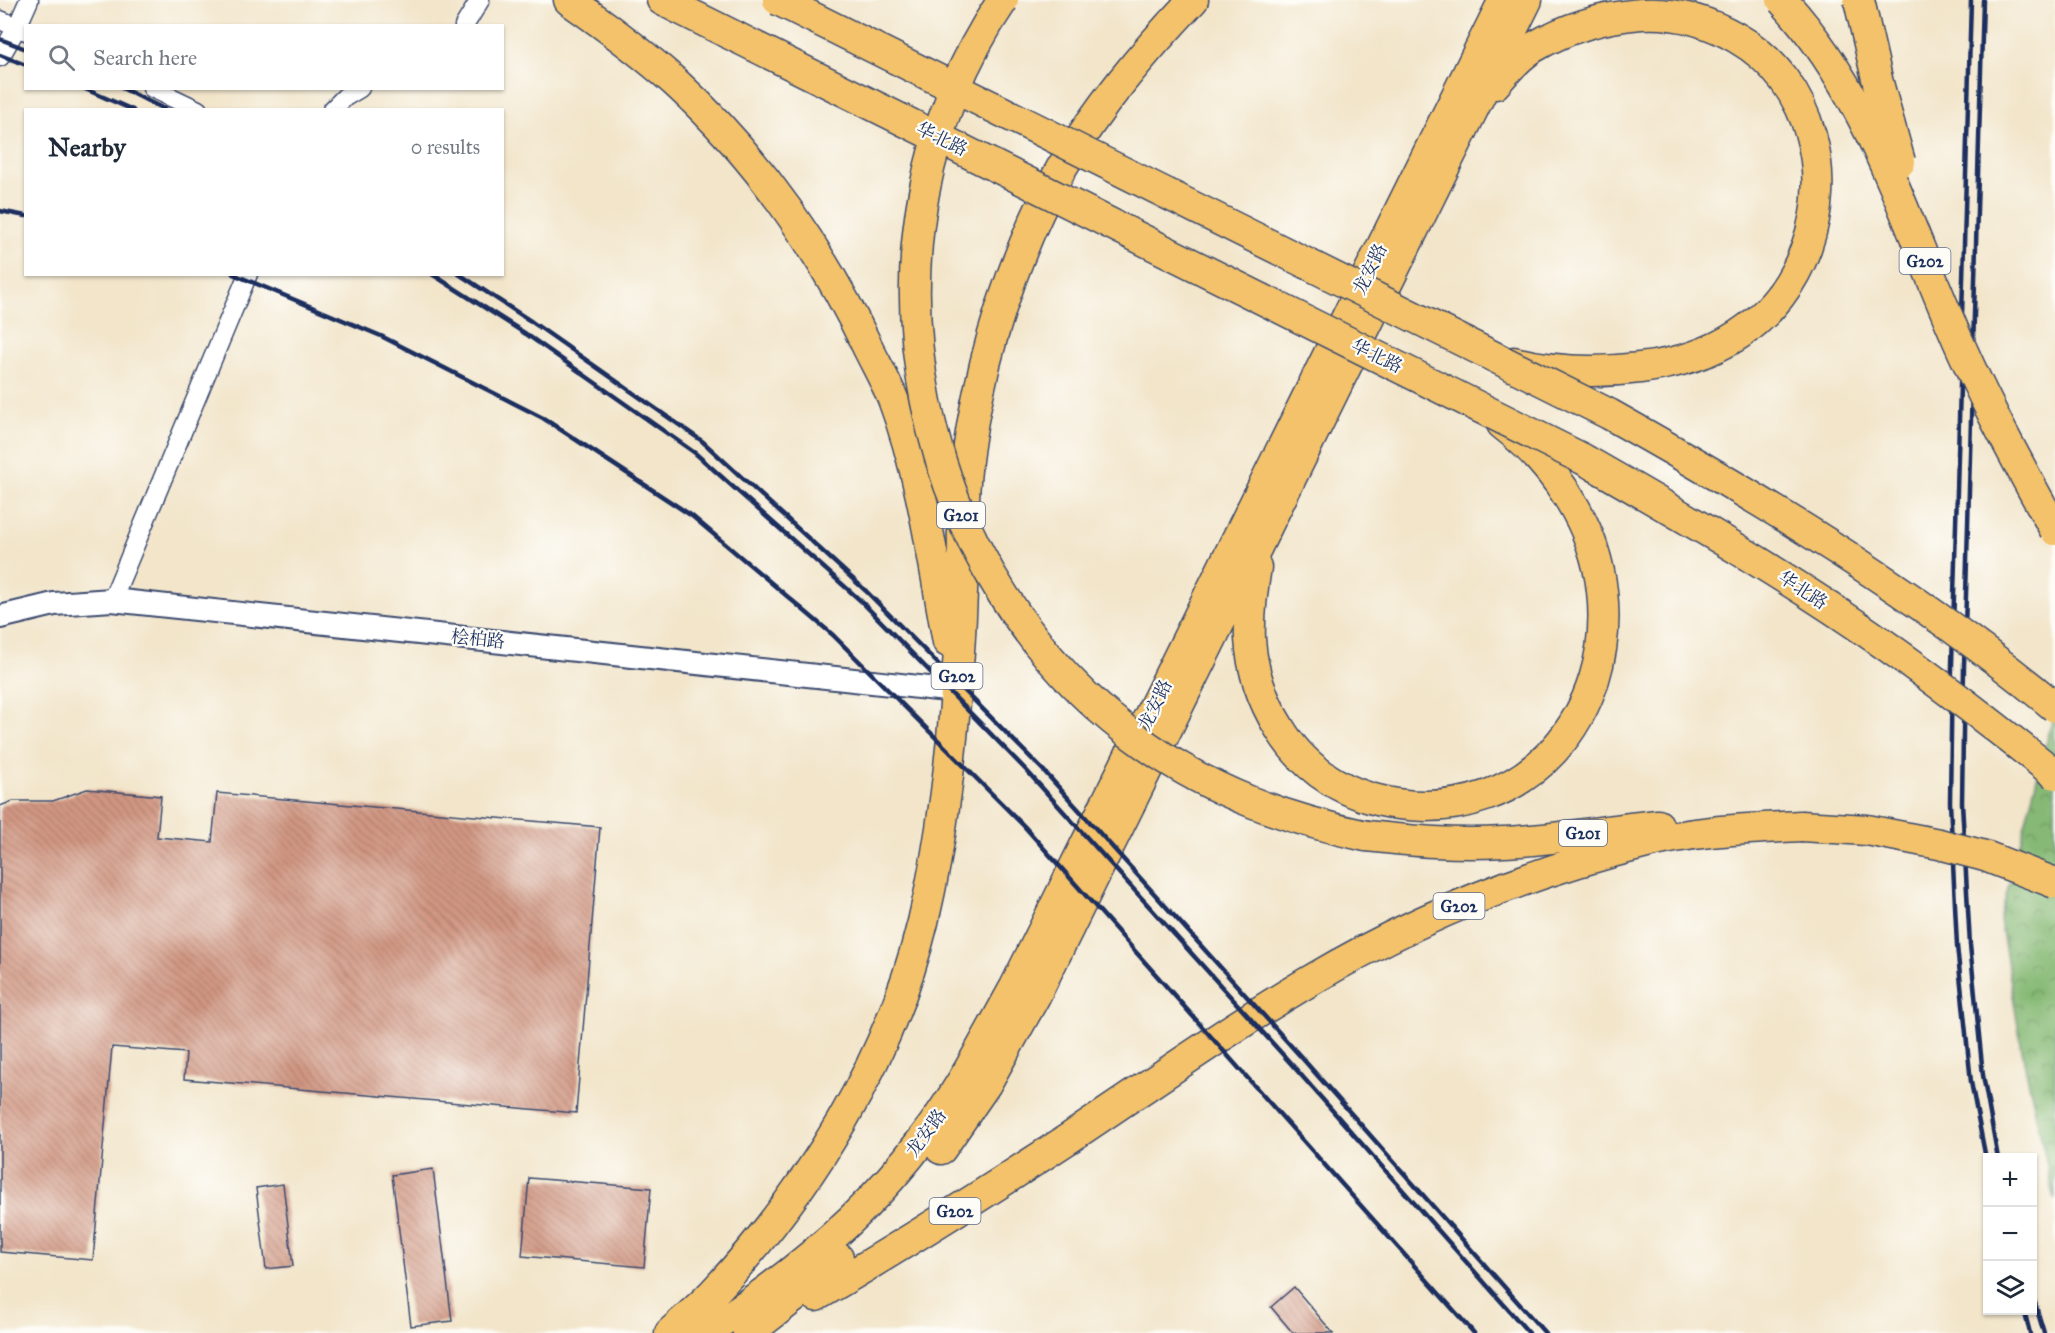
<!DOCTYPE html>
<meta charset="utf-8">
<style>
body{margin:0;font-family:"IM FELL Great Primer","Noto Serif SC",serif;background:#f6f6f7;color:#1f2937}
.controls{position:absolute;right:18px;bottom:18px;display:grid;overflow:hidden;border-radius:0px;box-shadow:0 2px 4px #0004}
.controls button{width:54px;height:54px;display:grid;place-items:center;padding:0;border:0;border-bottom:2px solid #e0e1e3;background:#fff;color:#1f2937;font:30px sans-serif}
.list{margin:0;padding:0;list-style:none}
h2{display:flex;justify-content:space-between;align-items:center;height:78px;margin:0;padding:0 24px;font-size:26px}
h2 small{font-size:20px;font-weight:400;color:#747a83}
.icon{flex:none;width:33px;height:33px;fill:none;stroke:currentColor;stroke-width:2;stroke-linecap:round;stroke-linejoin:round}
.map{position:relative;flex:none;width:2055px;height:1333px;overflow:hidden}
.search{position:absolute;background:#fff;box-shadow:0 2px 4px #0004;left:24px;top:24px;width:480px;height:66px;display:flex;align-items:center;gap:15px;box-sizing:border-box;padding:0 21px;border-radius:0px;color:#747a83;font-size:22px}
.panel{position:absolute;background:#fff;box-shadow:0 2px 4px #0004;left:24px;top:108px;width:480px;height:168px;border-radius:0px}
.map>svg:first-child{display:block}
.forest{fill:url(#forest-crowns);stroke:#507469;stroke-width:1.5}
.building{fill:url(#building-back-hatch)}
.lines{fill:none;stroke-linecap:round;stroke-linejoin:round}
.minor-casing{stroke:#3b4a6e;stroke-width:21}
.tertiary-casing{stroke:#3b4a6e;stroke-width:26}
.trunk-casing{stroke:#3b4a6e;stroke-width:33}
.minor{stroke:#fff;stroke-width:18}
.tertiary{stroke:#fff;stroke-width:22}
.trunk{stroke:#f4c26a;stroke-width:30}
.rail{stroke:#1b2f5e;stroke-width:4.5}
.trunk-bridge-casing{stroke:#3b4a6e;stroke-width:33;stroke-linecap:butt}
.trunk-bridge{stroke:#f4c26a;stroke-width:30}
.labels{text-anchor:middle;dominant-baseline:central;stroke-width:4.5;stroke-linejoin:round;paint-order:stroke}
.shield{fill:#fdfcf7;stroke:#5f6c8c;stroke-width:1.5}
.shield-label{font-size:16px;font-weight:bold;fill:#1b2f5e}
.street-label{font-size:18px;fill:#1b2f5e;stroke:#fdfcf7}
</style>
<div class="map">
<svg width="2055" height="1333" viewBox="0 0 2055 1333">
<defs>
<pattern id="forest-crowns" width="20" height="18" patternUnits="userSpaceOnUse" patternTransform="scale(1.5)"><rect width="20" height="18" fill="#86b974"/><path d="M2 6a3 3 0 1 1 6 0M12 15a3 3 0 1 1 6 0" fill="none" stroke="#6d9762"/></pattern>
<pattern id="building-back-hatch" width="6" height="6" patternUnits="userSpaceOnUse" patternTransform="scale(1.5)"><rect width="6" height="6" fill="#d29782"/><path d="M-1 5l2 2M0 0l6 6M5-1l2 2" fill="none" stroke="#aa7c6e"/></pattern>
</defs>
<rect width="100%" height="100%" fill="#fdfcf7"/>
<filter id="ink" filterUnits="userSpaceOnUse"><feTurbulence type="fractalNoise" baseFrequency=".0167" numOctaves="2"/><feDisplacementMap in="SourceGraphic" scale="12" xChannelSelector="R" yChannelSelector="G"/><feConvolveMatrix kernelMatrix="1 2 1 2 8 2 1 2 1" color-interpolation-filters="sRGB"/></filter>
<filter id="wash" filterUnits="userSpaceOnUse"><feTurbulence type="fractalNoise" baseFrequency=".008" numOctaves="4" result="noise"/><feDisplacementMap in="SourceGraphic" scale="24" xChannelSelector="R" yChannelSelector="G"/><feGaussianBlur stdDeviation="1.35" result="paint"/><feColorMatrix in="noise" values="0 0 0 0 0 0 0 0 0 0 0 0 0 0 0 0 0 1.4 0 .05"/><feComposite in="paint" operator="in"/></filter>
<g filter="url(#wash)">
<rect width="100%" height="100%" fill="#f2e5ca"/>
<path class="forest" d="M2055,710V1200L2024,1061L2000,919Z"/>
<g id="blocks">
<g class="building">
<path d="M87,789L161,796L157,837L212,842L217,793L600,827L576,1113L184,1079L186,1053L112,1047L93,1260L0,1252V806L13,801H53Z"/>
<path d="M433,1169L452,1321L411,1326L392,1175Z"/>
<path d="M529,1178L651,1188L644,1267L522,1256Z"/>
<path d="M283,1184L293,1266L266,1269L256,1188Z"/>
<path d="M1294,1287L1333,1333H1293L1271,1307Z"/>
</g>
</g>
</g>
<g filter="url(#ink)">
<use href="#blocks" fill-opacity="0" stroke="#3b4a6e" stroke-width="1.5"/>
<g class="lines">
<defs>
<g id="minor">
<path d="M0,20L26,31"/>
<path d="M464,26L480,0"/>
<path d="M0,57L17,27L29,0"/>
<path d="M152,88L198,110"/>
<path d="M332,110L345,97L360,88"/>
<path d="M112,600L248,274"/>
</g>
<path id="tertiary" d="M0,617L54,604L112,600L956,691"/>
<g id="trunk">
<path d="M569,0C606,26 643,53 676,83C758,158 822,251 869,350C877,366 886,382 893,399C922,476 933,561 948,642"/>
<path d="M662,0L736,37"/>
<path d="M1495,84C1506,71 1519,56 1534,47C1566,28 1604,17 1641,14C1675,12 1708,21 1737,38C1774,59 1800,95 1811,136C1831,209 1803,293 1738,335C1709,354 1674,364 1640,368C1598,373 1555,372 1514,362"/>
<path d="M1256,567C1252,591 1249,615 1250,639C1252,671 1263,702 1280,729C1306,772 1348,797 1398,804C1527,822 1616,714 1602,591C1595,525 1554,464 1502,424"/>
<path d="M1366,836C1412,841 1457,845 1503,842C1554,840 1606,830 1658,825"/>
<path d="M941,1149L986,1084L1035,996L1527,0"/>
<path d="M816,1296C902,1246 987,1192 1071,1137C1149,1085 1227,1030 1308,982C1412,920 1529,872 1647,843C1697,830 1750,829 1801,826"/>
<path d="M670,1333C684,1320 700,1307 713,1293C811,1188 889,1062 923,922C943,838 952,751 958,665C961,630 962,596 963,561C963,541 962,521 964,501C965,465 971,427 979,391C994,318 1024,234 1061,169C1097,107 1144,52 1193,0"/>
<path d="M704,1333C787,1281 863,1218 922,1140C959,1093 986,1039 1015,987L1504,0"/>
<path d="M748,1333L792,1299L838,1258"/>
</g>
</defs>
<use href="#minor" class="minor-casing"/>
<use href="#tertiary" class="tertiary-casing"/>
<use href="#trunk" class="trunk-casing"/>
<use href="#minor" class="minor"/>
<use href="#tertiary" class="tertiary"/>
<use href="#trunk" class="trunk"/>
<g class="rail">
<path d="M1971,0L1952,665L1950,802L1957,946L1971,1082L1988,1169"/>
<path d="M1983,0L1964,665L1962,803L1970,945L1983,1075L1998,1158"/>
<path d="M0,39L26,49"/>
<path d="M0,55L26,65"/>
<path d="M83,88L133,110"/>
<path d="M122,88L166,110"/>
<path d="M0,211L26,216"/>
<path d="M233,274L381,336L543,418L692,516L833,635L1024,826L1474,1333"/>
<path d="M432,274L526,334L695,453L861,601L1026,770L1294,1067L1529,1333"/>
<path d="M459,274L532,322L702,441L866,591L1044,771L1302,1058L1545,1333"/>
<path d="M2032,1293L2044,1333"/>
<path d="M2024,1310L2030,1333"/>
</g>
<defs>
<g id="trunk-bridge">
<path d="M778,0L1609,414C1764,501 1917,593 2055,707"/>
<path d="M1003,0C840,239 912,582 1147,746C1214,793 1287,819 1366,836"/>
<path d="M1782,0C1865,89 1900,205 1947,315C1978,390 2016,460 2055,530"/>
<path d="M1859,0L1878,83L1900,162"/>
<path d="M736,37L1583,459C1684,517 1786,575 1881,642C1941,684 1998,729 2055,774"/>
<path d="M1801,826L1867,830L1939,844L1985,856L2055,883"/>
</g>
</defs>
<use href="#trunk-bridge" class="trunk-bridge-casing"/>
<use href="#trunk-bridge" class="trunk-bridge"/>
</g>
</g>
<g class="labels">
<g class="shield">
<rect x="1899.5" y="248" width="51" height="26" rx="4.5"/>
<rect x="937" y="502" width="48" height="26" rx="4.5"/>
<rect x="931.5" y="663" width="51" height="26" rx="4.5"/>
<rect x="1559" y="820" width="48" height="26" rx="4.5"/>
<rect x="1433.5" y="893" width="51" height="26" rx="4.5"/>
<rect x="929.5" y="1198" width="51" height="26" rx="4.5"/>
</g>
<g class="shield-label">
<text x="1925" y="261">G202</text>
<text x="961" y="515">G201</text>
<text x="957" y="676">G202</text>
<text x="1583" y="833">G201</text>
<text x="1459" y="906">G202</text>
<text x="955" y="1211">G202</text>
</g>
<g class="street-label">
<text transform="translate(942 139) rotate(26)">华北路</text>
<text transform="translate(1370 269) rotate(-64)">龙安路</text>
<text transform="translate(1377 356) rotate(26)">华北路</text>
<text transform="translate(1803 590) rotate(33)">华北路</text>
<text transform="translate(478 639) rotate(6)">桧柏路</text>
<text transform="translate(1155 705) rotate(-64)">龙安路</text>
<text transform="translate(926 1133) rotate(-54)">龙安路</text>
</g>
</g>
</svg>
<div class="controls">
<button>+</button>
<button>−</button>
<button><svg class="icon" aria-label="layers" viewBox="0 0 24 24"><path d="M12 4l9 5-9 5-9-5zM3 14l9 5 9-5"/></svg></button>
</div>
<div class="search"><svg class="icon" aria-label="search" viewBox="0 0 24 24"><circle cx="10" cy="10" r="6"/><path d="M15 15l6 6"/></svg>Search here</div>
<section class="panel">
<h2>Nearby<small>0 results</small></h2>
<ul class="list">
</ul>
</section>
</div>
